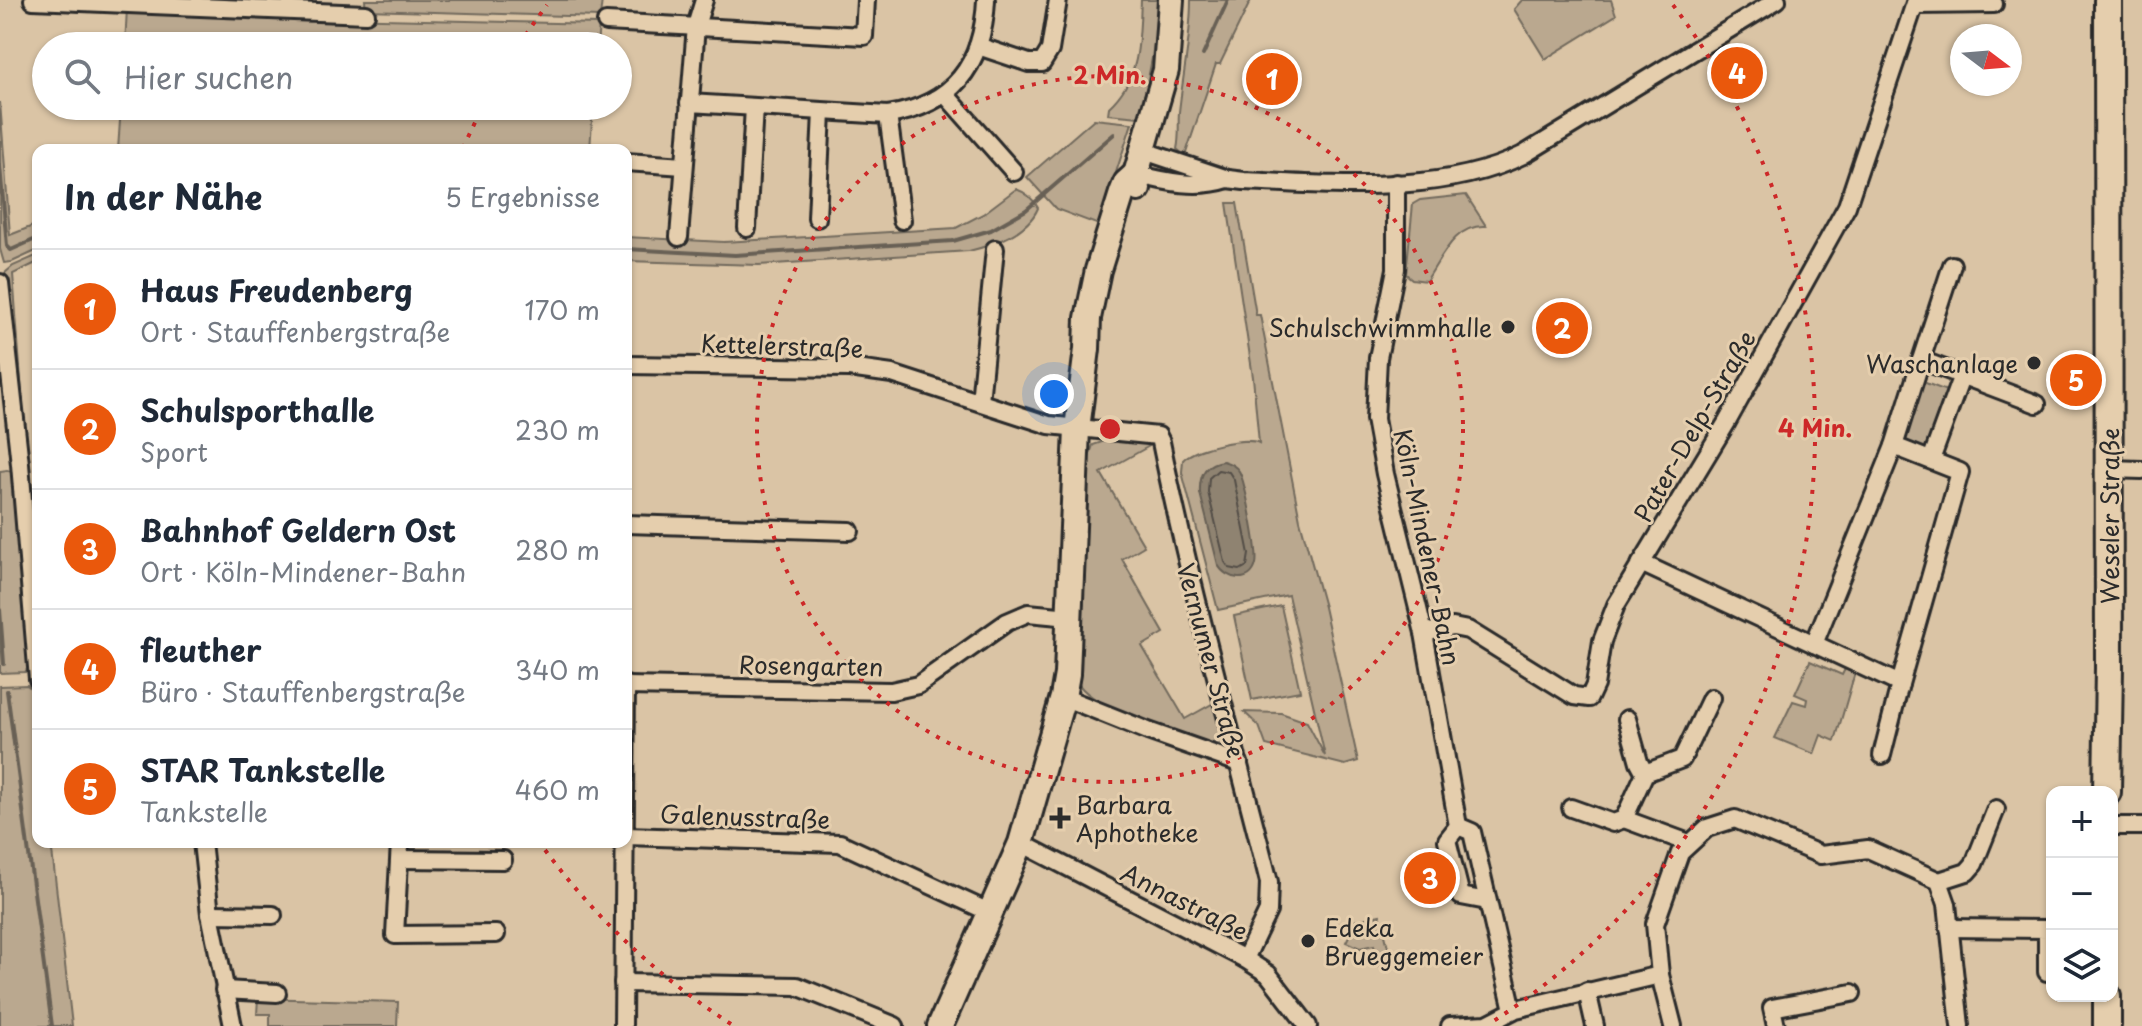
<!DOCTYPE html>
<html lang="de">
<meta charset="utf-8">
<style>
body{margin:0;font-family:"Playpen Sans",sans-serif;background:#f2f2f3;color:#1f2937}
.controls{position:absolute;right:24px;bottom:24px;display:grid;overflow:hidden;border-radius:16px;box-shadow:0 2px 6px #0004}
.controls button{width:72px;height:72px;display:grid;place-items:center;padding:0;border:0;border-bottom:2px solid #e0e1e3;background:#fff;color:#1f2937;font:40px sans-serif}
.compass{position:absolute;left:1950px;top:24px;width:72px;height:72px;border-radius:50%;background:#fff;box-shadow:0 2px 6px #0004;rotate:106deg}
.you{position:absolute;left:1054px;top:394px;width:28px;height:28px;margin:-20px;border:6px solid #fff;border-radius:50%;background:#1a73e8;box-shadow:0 0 0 12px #1a73e833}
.badge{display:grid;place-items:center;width:52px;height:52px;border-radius:50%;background:#ea580c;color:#fff;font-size:26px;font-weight:700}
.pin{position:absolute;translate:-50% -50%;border:4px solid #fff;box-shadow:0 2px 8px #0006}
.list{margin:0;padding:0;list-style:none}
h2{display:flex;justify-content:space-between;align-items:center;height:104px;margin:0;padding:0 32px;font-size:34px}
h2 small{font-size:26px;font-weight:400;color:#747a83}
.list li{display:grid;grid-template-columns:52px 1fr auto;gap:24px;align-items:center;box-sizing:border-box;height:120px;padding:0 32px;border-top:2px solid #e0e1e3}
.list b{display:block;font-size:30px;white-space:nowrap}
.list p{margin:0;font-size:26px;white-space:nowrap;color:#747a83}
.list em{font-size:26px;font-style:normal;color:#747a83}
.icon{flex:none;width:44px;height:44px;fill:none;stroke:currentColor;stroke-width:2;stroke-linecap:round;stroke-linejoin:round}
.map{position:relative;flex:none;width:2142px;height:1026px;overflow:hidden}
.search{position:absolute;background:#fff;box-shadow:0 2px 6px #0004;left:32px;top:32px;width:600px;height:88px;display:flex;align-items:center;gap:20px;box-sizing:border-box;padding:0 28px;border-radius:44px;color:#747a83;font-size:30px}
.panel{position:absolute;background:#fff;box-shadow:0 2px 6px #0004;left:32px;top:144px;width:600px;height:704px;border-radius:16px}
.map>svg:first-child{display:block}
.green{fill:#baa88f;stroke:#726a5d;stroke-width:2}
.water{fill:#8f8371;stroke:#676055;stroke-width:2}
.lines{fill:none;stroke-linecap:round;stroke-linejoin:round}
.shore{stroke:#534e47;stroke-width:2}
.stream{stroke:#676055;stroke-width:4}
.street-casing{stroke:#2b2b2b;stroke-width:22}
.secondary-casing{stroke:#2b2b2b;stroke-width:30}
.primary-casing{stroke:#2b2b2b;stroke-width:32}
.street{stroke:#e5cead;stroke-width:16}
.secondary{stroke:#e5cead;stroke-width:24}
.primary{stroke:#e5cead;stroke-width:26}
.ring{fill:none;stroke:#cd2828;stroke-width:4;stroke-dasharray:4 8}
.poi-dot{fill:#2b2b2b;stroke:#e5cead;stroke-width:3}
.labels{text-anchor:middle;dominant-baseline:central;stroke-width:6;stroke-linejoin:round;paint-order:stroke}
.poi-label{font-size:24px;fill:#2b2b2b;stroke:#e5cead;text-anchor:end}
.street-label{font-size:24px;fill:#2b2b2b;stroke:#e5cead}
.centre{fill:#cd2828;stroke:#e5cead;stroke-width:4}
.ring-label{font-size:24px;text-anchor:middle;font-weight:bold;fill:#cd2828;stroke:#e5cead;stroke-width:6;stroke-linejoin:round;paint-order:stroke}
</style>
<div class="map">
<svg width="2142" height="1026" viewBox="0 0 2142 1026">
<rect width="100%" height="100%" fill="#dac4a5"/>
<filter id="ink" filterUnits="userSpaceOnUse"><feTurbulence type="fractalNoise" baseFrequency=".0125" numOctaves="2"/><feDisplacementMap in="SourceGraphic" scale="16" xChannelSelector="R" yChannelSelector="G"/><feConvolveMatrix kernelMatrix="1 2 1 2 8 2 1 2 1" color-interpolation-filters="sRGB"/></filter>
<g filter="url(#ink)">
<g class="green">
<path d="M365,0H602L600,17L366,10Z"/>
<path d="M1141,0H1158C1156,41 1150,78 1139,117L1108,114L1109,107C1141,77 1139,42 1141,0Z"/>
<path d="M1191,0H1251L1220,64H1216L1185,156L1177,149C1180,136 1178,125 1179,112C1183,74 1191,38 1191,0Z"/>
<path d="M1522,0H1611L1616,15L1545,59L1514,9Z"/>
<path d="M127,8L171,14L599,24L597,46H125Z"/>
<path d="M0,102L10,235L38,224V250L12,262L4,263L0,249Z"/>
<path d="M121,106H593L590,150H118Z"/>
<path d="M1094,119L1132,123L1099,225L1056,209L1027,177Z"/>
<path d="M1016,189C1025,192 1033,198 1038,208C1028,232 994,245 969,251L759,265L626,261V237L724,242L956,228L983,214Z"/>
<path d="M1466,195L1486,226C1454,224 1442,258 1426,281L1412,279L1406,274L1413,204L1420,200Z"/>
<path d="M1227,203H1237L1256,315H1260L1300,520L1324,607L1358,761L1345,765L1266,745L1259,726L1244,712L1281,713L1307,722L1325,756L1288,595L1218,610L1182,472L1183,460C1193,448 1246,436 1259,443L1253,377Z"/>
<path d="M38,255V262L13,274L26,447L5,273L13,266Z"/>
<path d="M1923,382L1952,393L1929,451L1901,441Z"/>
<path d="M1111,439L1153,444L1101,473L1144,546L1122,559L1164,633L1142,646L1185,719L1212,704L1225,740L1222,747L1218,748C1187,737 1089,709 1077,681L1087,463L1093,445Z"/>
<path d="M7,470L14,473L30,665L25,672L0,673V471Z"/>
<path d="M1281,606L1300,691L1252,700L1234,616Z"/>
<path d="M1810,661L1842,675L1847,665L1856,669L1835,741L1821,735L1814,754L1775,738L1793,701L1806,705L1807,699L1795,694Z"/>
<path d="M27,685L33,690L38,731V842H51L72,1026H0V686Z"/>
<path d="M1380,915L1392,963L1380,966L1374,945L1360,948L1346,942L1352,930L1341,924Z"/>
<path d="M258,998L398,1002L397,1026H270V1014H257Z"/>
</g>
<path class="water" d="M1223,461C1230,463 1235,465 1239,471C1245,481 1259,553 1256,564C1251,585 1226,580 1218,565L1200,493C1199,476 1205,463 1223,461Z"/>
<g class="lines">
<path class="shore" d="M1218,470L1229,472L1234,480L1249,554L1247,566L1240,570L1229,568L1225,562L1208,492L1209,478Z"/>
<g class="stream">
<path d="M1203,55L1228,0"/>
<path d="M0,166L7,246L11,250L38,238"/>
<path d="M626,249L735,255L953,241L991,230L1026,210L1114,134"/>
<path d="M0,610L4,664"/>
<path d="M7,691L52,1026"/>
</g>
<defs>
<g id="street">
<path d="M33,0L366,14"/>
<path d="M1915,5L1994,4"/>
<path d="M606,22L864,36L866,0"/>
<path d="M978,46L1029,63H1042L1050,50L1058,0"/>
<path d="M945,94L1014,172"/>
<path d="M689,103L888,115C954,105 983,64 986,0"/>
<path d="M888,115L902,220"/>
<path d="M1144,151L1228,179L1244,181C1332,185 1443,195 1523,155L1777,0"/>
<path d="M626,162L684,166"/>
<path d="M1136,174C1166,182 1198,189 1228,179"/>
<path d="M1396,183V269L1378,358L1375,419L1385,474L1424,633L1458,826L1447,840L1461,896L1487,901"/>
<path d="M817,218L822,112"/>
<path d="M747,228L754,107"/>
<path d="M679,237L696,26L704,0"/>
<path d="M0,283L20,464L38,679"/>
<path d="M1921,360L1952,265"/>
<path d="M626,365L849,368L892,374L1049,425L1158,436L1161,442C1191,590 1232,735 1269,882L1268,911L1245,959"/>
<path d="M980,402L995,249"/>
<path d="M1931,460L1962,375"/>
<path d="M2109,469L2142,470"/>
<path d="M626,524L850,531"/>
<path d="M1641,563L1900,684L1960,472L1894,446"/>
<path d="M1424,633L1453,627L1468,630L1574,696L1589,698L1595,685L1602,641L1616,605L1727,422L1847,206L1916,0"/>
<path d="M1814,644L1894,446L1921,360L2037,404"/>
<path d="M626,686L891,691L918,685L1007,622L1028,613L1070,617"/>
<path d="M1063,697L1148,731L1239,763"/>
<path d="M1627,719L1639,762L1645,773"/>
<path d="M1882,755L1900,684"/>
<path d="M1571,808L1613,823L1624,819L1689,843"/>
<path d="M1624,819L1645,773L1682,759L1711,698"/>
<path d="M1458,826L1472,832L1513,1010"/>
<path d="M2112,826H2142"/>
<path d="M626,836L840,843L991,913"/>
<path d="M202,842L210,914L233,1026"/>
<path d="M400,842L395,935L496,934"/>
<path d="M1021,843L1245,959L1268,974L1308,1026"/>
<path d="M400,859L503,860"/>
<path d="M1939,881L1967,872L1974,864L1996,809"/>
<path d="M210,914L273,915"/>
<path d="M1949,928L2047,929V972"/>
<path d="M1660,975L1673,1026"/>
<path d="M623,983L797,986L895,1026"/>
<path d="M224,990L277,993"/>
<path d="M1587,991L1595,1026"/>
<path d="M623,1026L626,685"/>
<path d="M1450,1026L1487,1024L1516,1009L1660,975L1655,924L1680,853L1707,828L1735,819L1821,855L1868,849L1939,881L1947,904L1960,1026"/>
<path d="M1776,1026L1772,1008L1852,993"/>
</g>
<g id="secondary">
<path d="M1138,189L1136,174L1166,70L1171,0"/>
<path d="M940,1026L1021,843L1063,697L1067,674L1077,429L1087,349L1088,318L1098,270L1122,193L1126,183L1136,174"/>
</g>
<g id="primary">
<path d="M2107,792L2109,668L2108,0"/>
<path d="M2107,996V1026"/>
</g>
</defs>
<use href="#street" class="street-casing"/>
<use href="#secondary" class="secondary-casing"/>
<use href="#primary" class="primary-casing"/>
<use href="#street" class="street"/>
<use href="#secondary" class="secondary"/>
<use href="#primary" class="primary"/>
</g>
</g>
<g class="ring">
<circle cx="1110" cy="429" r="353"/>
<path d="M731 1024A705 705 0 0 1 540 843M463 148A705 705 0 0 1 482 109M519 45A705 705 0 0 1 547 5M1673 5A705 705 0 0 1 1489 1024"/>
</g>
<g class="poi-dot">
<circle cx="1508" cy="327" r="8"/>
<circle cx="2034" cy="363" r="8"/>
<path d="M1056 806h8v8h8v8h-8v8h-8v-8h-8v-8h8z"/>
<circle cx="1308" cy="941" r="8"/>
</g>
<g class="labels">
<g class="poi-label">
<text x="1492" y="327">Schulschwimmhalle</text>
<text x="2018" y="363">Waschanlage</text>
<text x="1076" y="804" text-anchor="start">Barbara<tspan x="1076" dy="28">Aphotheke</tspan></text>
<text x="1324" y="927" text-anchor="start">Edeka<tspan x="1324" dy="28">Brueggemeier</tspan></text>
</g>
<g class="street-label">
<text transform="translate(782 345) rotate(2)">Kettelerstraße</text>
<text transform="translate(1694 426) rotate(-60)">Pater-Delp-Straße</text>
<text transform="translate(2109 516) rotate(-90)">Weseler Straße</text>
<text transform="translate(1428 547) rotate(78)">Köln-Mindener-Bahn</text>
<text transform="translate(1212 660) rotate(75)">Vernumer Straße</text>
<text transform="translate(811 665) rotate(1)">Rosengarten</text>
<text transform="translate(745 816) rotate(2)">Galenusstraße</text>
<text transform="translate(1185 901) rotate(27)">Annastraße</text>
</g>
</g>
<circle cx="1110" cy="429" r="12" class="centre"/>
<g class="ring-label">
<text x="1110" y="84">2 Min.</text>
<text x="1815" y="437">4 Min.</text>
</g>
</svg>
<div class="controls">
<button>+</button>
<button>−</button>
<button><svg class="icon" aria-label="layers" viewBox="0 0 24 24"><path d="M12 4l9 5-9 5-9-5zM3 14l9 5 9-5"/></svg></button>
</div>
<svg class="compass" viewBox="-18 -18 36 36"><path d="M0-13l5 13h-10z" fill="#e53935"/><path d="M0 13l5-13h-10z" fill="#747a83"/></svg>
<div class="you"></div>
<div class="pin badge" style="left:1272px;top:79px">1</div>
<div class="pin badge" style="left:1562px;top:328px">2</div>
<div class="pin badge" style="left:1430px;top:878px">3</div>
<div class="pin badge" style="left:1737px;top:73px">4</div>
<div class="pin badge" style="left:2076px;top:380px">5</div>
<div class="search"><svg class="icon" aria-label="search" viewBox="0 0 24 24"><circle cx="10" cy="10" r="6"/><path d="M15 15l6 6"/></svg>Hier suchen</div>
<section class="panel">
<h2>In der Nähe<small>5 Ergebnisse</small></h2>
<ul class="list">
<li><span class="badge">1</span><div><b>Haus Freudenberg</b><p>Ort · Stauffenbergstraße</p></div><em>170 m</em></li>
<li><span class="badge">2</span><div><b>Schulsporthalle</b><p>Sport</p></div><em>230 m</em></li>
<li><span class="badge">3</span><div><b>Bahnhof Geldern Ost</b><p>Ort · Köln-Mindener-Bahn</p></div><em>280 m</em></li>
<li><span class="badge">4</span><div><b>fleuther</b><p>Büro · Stauffenbergstraße</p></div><em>340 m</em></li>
<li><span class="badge">5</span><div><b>STAR Tankstelle</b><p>Tankstelle</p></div><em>460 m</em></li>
</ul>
</section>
</div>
